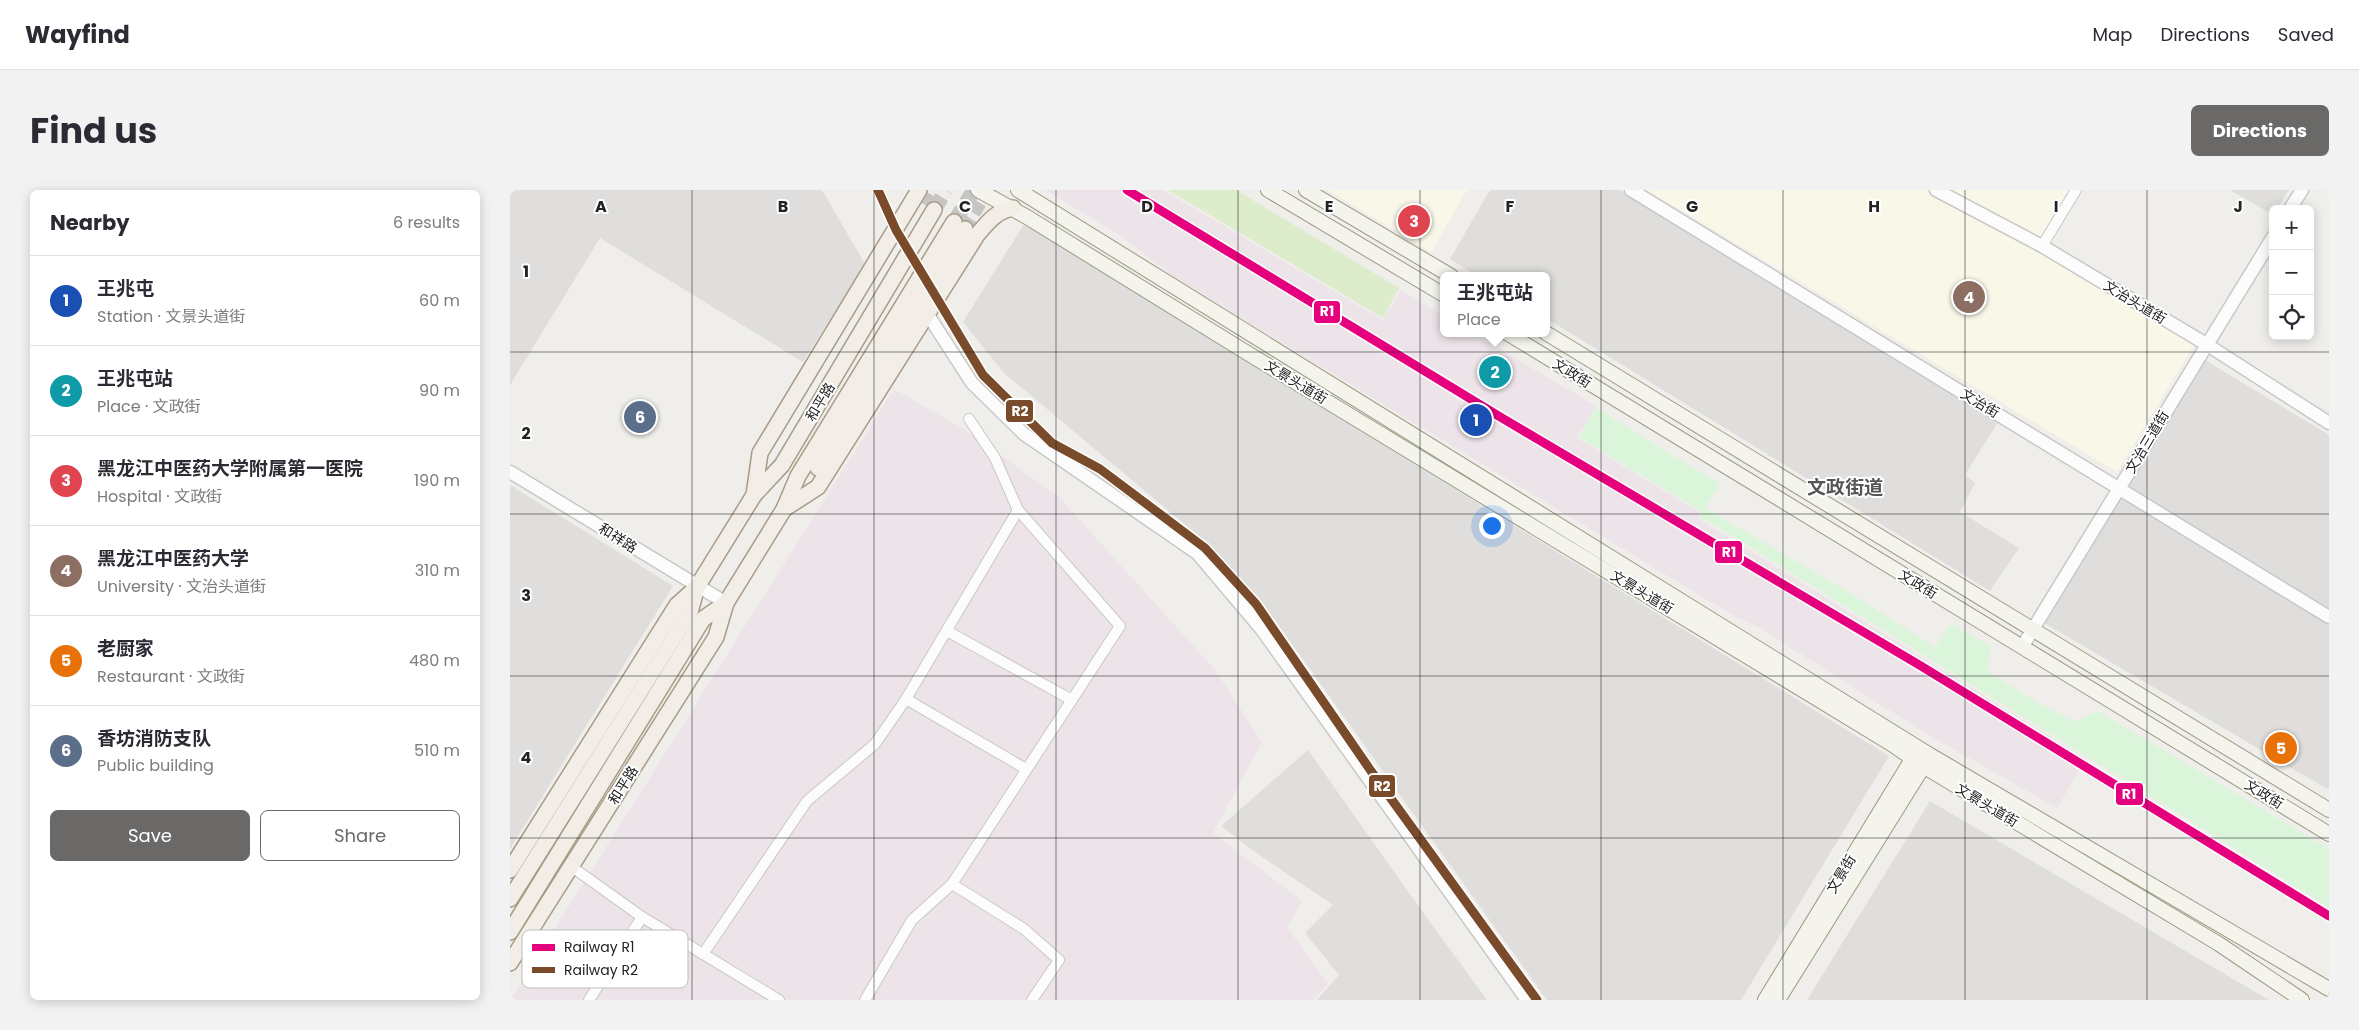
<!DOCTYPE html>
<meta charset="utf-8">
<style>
body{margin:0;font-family:Poppins,"Noto Sans SC",sans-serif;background:#f2f2f3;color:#2b2b33}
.controls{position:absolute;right:15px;top:15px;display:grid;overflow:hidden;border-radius:8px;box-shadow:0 2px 12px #0003}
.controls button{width:45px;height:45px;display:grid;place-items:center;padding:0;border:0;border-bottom:1px solid #e1e1e2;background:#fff;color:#2b2b33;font:25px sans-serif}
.you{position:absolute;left:981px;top:335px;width:18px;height:18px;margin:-12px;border:4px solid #fff;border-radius:50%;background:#1a73e8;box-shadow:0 0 0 8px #1a73e833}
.badge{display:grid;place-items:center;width:32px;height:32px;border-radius:50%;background:#6a6968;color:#fff;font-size:16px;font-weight:700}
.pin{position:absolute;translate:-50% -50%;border:2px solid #fff;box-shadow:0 1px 5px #0006}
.popup{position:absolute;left:930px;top:82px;width:110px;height:65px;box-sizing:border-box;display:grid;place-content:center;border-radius:8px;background:#fff;filter:drop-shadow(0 1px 4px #0005);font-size:16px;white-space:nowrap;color:#7c7c81}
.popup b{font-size:19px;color:#2b2b33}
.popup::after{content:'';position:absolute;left:50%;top:100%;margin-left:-10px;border:10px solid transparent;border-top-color:#fff}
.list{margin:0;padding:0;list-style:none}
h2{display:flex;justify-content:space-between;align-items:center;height:65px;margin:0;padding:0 20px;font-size:21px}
h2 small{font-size:16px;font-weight:400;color:#7c7c81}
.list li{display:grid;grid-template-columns:32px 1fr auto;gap:15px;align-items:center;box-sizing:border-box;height:90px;padding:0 20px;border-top:1px solid #e1e1e2}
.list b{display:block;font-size:19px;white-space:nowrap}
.list p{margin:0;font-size:16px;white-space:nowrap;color:#7c7c81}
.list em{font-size:16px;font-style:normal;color:#7c7c81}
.actions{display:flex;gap:10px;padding:15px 20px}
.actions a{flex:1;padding:11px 0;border:1px solid #6a6968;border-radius:8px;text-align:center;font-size:18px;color:#6a6968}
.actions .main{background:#6a6968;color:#fff}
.icon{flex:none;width:28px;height:28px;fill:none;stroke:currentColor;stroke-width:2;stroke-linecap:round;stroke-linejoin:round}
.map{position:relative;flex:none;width:1819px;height:810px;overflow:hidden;border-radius:8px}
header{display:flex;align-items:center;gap:30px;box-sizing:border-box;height:70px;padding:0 25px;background:#fff;border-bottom:1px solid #e1e1e2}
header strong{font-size:24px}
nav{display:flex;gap:28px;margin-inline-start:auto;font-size:18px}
.intro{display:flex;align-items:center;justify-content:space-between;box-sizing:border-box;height:120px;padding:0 30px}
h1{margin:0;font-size:35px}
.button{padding:12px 22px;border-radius:8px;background:#6a6968;color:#fff;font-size:18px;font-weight:700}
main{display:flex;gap:30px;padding:0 30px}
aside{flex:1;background:#fff;border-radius:8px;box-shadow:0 2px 12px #0003}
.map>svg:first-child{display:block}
.residential{fill:#dfdedc}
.industrial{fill:#ede4e9}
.education{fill:#f8f7e8}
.grass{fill:#ddeccb}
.park{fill:#daf5da}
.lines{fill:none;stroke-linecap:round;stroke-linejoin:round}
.tertiary-tunnel{stroke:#c7c5c3;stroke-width:12;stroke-dasharray:12 6;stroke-linecap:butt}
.primary-tunnel{stroke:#c7c5c3;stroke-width:15;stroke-dasharray:15 8;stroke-linecap:butt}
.minor-casing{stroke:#c9c8c7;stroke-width:12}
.tertiary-casing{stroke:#c9c8c7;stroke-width:15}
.secondary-casing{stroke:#999a82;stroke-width:16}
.primary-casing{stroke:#a79c86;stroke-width:18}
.minor{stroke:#fdfcfc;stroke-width:10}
.tertiary{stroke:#fdfcfc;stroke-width:12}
.secondary{stroke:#f4f4ed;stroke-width:14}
.primary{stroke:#f3ede7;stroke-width:15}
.rail-1-casing{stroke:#fff;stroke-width:12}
.rail-2-casing{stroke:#fff;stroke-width:12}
.rail-1{stroke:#e5007d;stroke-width:9}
.rail-2{stroke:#7a4b2a;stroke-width:9}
.grid{fill:none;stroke:#222;stroke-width:1;stroke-opacity:0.55}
.labels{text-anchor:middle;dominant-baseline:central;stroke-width:4;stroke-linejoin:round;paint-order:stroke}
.street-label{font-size:14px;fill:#222;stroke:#fff}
.district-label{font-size:19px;font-weight:bold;fill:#555;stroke:#fff}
.key{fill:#fff;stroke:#bdbdbd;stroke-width:1}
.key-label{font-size:14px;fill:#222}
.grid-label{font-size:16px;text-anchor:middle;font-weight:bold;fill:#222;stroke:#fff;stroke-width:4;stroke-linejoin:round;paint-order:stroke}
.line-badge{stroke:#fff;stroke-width:2}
.badge-label{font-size:14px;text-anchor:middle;font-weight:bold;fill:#fff}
</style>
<header>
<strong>Wayfind</strong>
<nav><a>Map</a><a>Directions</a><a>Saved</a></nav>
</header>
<div class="intro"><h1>Find us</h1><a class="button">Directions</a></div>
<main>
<aside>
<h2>Nearby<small>6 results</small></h2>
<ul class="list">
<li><span class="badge" style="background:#1a4fb4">1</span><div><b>王兆屯</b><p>Station · 文景头道街</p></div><em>60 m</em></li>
<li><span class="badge" style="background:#0f9aa8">2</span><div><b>王兆屯站</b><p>Place · 文政街</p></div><em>90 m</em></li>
<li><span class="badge" style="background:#e0444e">3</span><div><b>黑龙江中医药大学附属第一医院</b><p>Hospital · 文政街</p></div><em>190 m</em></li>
<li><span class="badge" style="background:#8d6e63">4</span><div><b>黑龙江中医药大学</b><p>University · 文治头道街</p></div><em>310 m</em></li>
<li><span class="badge" style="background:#e8710a">5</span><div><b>老厨家</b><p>Restaurant · 文政街</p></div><em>480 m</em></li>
<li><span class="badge" style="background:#5c6f8a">6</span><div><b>香坊消防支队</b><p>Public building</p></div><em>510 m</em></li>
</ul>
<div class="actions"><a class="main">Save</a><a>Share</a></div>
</aside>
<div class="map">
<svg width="1819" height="810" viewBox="0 0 1819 810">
<rect width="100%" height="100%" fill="#f0eeeb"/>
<g class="residential">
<path d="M0,0H312L355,74L293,172L90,48L0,195Z"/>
<path d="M980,0H1110L1488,232L1455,285L1465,293L1450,322L1509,358L1480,401L1036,128V86H967L940,69Z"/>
<path d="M1720,0H1779L1767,19H1763V25Z"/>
<path d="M514,34L1379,566L1231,810H1037L751,411L703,358L494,183L453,132Z"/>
<path d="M1693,169L1819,245V600L1534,433Z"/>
<path d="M0,295L163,396L0,659Z"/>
<path d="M798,560L901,706L977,810H807L829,785L795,743L823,715L745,662L711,636Z"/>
<path d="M1420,611L1759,810H1297Z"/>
</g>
<g class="industrial">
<path d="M535,0H653L873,130L891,100L934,126V143H963L1086,216L1067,248L1191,323L1188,328L1576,569L1547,618L1415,543L1250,438L1224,426L669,91L608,44Z"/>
<path d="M384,199L452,238L549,307L705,480L752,552L703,643L792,711L777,737L818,794L803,810H0Z"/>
</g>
<g class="education">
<path d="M818,0H957L921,62Z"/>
<path d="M1137,0H1559L1523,59L1684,155L1607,282Z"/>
</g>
<path class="grass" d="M658,0H726L889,98L873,128Z"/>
<path class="park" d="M1086,218L1210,294L1195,318L1340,403L1425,457L1441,434L1481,456L1477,481L1528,513L1566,532L1588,521L1819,659V717L1190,326L1192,322L1069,247Z"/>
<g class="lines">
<g class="tertiary-tunnel">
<path d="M415,15L424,0"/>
<path d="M455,39L479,0"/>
</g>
<g class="primary-tunnel">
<path d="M424,20L436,0"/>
<path d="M444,32L464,0"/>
</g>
<defs>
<g id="minor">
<path d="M1532,56L1566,0"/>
<path d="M437,441L562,510"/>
<path d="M396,509L516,579"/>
<path d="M62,677L132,727L269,810"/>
<path d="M442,694L610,436L508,320L485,268L459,229"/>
<path d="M193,764L297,611L365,554L396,509L508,320"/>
<path d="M79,810L132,727"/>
<path d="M355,810L402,730L442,694L514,739L549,770L522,810"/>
</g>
<g id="tertiary">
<path d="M1121,0L1819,427"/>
<path d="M1426,0L1532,56L1696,154L1819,233"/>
<path d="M1780,19L1792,0"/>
<path d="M418,125L462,193L514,244L687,363L752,440L1017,810"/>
<path d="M0,282L216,413"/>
<path d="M1512,457L1763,47"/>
</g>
<g id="secondary">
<path d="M468,0L517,27L739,164L1383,555L1413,576L1709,754L1792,810"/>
<path d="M508,0L1420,565L1819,799"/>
<path d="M758,0L934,105"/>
<path d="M796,0L941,86"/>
<path d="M997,143L1819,644"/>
<path d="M1036,143L1819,620"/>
<path d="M1255,810L1407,561"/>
<path d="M1268,810L1418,569"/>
</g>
<g id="primary">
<path d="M308,278L455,39"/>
<path d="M244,305L250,263L409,0"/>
<path d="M274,319L308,297L467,45C478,32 486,21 503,18"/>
<path d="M0,680L167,415L186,398"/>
<path d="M0,709L180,422L187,397L244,305L272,275L424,20"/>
<path d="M0,742L193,429L216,413L274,319L288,286L444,32"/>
<path d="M0,773L206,447L216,413"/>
</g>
</defs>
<use href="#minor" class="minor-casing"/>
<use href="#tertiary" class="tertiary-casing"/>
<use href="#secondary" class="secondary-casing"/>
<use href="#primary" class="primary-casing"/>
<use href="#minor" class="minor"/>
<use href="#tertiary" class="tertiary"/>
<use href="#secondary" class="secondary"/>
<use href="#primary" class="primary"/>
<defs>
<path id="rail-1" d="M617,0L992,228L1411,476L1819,726"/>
<path id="rail-2" d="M368,0L386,40L473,185L542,253L590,279L695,358L746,414L861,581L1027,810"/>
</defs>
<use href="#rail-1" class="rail-1-casing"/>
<use href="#rail-2" class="rail-2-casing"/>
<use href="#rail-1" class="rail-1"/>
<use href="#rail-2" class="rail-2"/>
</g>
<path class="grid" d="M182,0V810M364,0V810M546,0V810M728,0V810M910,0V810M1091,0V810M1273,0V810M1455,0V810M1637,0V810M0,162H1819M0,324H1819M0,486H1819M0,648H1819"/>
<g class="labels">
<g class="street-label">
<text transform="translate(1625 112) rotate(31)">文治头道街</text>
<text transform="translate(1062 183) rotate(31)">文政街</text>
<text transform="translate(786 192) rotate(31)">文景头道街</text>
<text transform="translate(310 212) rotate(-59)">和平路</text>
<text transform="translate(1470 213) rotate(31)">文治街</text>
<text transform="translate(1637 252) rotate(-59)">文治三道街</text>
<text transform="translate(108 348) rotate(32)">和祥路</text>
<text transform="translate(1408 394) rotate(31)">文政街</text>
<text transform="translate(1132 402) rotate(31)">文景头道街</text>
<text transform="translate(113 595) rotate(-58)">和平路</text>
<text transform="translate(1754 604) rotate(31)">文政街</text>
<text transform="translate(1477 615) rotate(31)">文景头道街</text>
<text transform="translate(1331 684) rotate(-59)">文景街</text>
</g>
<g class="district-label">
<text x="1335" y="297">文政街道</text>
</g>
</g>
<rect x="12" y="740" width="166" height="58" rx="8" class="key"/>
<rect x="22" y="754" width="23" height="7" fill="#e5007d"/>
<rect x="22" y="777" width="23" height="6" fill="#7a4b2a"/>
<g class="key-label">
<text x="54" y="762">Railway R1</text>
<text x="54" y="785">Railway R2</text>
</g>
<g class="grid-label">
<text x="91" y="22">A</text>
<text x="273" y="22">B</text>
<text x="455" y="22">C</text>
<text x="637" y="22">D</text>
<text x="819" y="22">E</text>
<text x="1000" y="22">F</text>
<text x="1182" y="22">G</text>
<text x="1364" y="22">H</text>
<text x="1546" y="22">I</text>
<text x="1728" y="22">J</text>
<text x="16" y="87">1</text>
<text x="16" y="249">2</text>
<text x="16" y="411">3</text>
<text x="16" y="573">4</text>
</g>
<g class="line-badge">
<rect x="803" y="110" width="28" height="24" rx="5" fill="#e5007d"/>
<rect x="495" y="209" width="29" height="24" rx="5" fill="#7a4b2a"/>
<rect x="1204" y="350" width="29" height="24" rx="5" fill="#e5007d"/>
<rect x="858" y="584" width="28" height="24" rx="5" fill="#7a4b2a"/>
<rect x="1605" y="592" width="29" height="24" rx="5" fill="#e5007d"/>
</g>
<g class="badge-label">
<text x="817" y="126">R1</text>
<text x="510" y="226">R2</text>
<text x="1219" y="367">R1</text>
<text x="872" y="601">R2</text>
<text x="1619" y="609">R1</text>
</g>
</svg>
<div class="controls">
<button>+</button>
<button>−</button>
<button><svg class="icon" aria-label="locate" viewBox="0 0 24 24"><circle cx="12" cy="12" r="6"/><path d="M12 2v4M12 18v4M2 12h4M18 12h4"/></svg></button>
</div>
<div class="you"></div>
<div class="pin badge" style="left:966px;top:230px;background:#1a4fb4">1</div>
<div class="pin badge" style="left:985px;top:182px;background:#0f9aa8">2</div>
<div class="popup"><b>王兆屯站</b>Place</div>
<div class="pin badge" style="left:904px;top:31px;background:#e0444e">3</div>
<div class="pin badge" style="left:1459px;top:107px;background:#8d6e63">4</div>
<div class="pin badge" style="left:1771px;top:558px;background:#e8710a">5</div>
<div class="pin badge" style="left:130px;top:227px;background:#5c6f8a">6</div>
</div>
</main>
